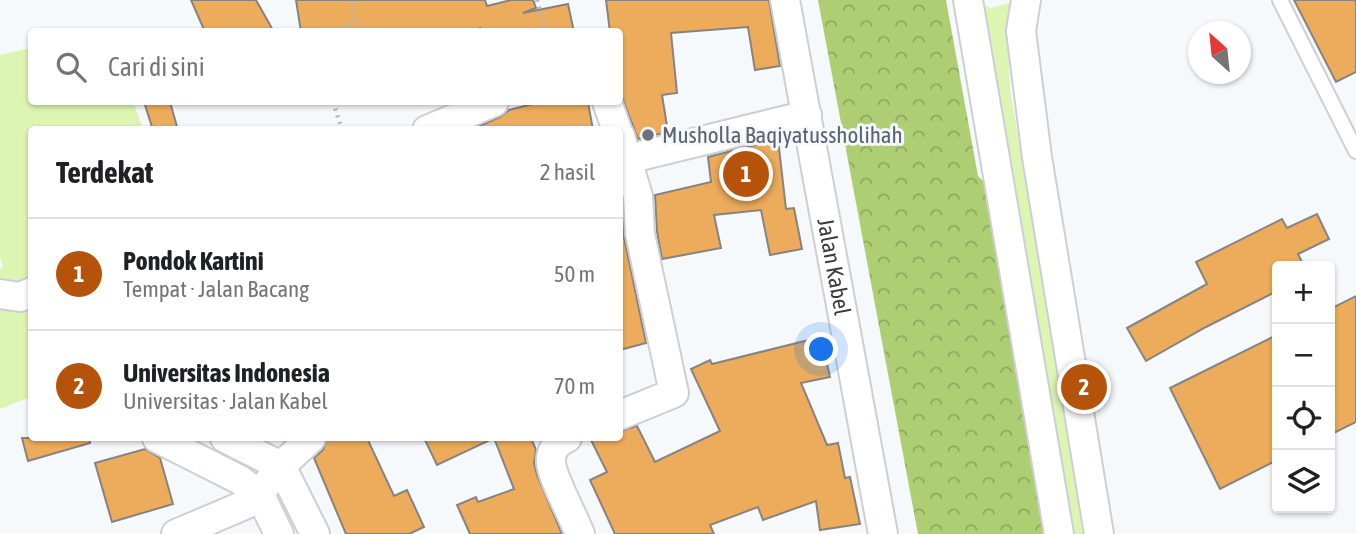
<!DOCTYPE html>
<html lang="id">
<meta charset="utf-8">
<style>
body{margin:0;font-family:"Asap Condensed",sans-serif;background:#f6f6f6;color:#202124}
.controls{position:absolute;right:21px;bottom:21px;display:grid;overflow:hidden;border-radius:7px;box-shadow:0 2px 5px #0004}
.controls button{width:63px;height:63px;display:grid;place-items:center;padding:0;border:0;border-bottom:2px solid #e0e0e0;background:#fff;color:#202124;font:35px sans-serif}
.compass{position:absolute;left:1188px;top:21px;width:63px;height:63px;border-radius:50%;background:#fff;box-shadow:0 2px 5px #0004;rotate:333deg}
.you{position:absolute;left:822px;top:350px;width:24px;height:24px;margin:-18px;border:5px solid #fff;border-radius:50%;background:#1a73e8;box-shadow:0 0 0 10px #1a73e833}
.badge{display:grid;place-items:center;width:46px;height:46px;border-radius:50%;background:#b45309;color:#fff;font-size:23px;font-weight:700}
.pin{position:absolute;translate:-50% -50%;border:4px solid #fff;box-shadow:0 2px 7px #0006}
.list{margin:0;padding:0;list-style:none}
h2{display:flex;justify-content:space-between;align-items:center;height:91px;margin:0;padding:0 28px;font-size:30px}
h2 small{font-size:23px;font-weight:400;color:#757577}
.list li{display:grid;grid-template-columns:46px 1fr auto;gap:21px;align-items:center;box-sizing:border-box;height:112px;padding:0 28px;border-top:2px solid #e0e0e0}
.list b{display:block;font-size:26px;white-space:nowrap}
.list p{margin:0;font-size:23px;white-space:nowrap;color:#757577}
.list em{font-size:23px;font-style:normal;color:#757577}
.icon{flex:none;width:38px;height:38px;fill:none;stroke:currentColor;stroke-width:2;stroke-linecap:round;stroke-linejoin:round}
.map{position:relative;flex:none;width:1356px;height:534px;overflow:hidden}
.search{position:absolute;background:#fff;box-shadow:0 2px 5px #0004;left:28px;top:28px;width:595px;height:77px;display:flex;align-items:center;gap:18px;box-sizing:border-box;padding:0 24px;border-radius:7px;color:#757577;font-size:26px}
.panel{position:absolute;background:#fff;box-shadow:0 2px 5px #0004;left:28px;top:126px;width:595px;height:315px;border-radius:7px}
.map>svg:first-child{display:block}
.green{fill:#dcf5b3}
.forest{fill:url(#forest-crowns)}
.building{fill:#ecac5b;stroke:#868380;stroke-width:2}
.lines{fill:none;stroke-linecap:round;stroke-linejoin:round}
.service-casing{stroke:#cdcfd3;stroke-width:18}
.minor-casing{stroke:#cdcfd3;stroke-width:32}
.path{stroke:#b5b7ba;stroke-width:4.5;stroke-dasharray:2 5;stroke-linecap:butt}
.service{stroke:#fff;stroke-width:14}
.minor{stroke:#fff;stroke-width:28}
.worship-dot{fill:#6b7280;stroke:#f6f9fc;stroke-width:2.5}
.labels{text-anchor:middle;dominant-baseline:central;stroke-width:6;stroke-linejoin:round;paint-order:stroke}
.worship-label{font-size:23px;fill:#5b616d;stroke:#f6f9fc;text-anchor:start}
.street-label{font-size:23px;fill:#3a3b3d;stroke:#f6f9fc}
</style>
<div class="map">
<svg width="1356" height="534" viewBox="0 0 1356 534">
<defs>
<pattern id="forest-crowns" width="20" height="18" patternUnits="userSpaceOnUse" patternTransform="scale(1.75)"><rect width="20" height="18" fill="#aece73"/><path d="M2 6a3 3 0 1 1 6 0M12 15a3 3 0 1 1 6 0" fill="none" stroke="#8fa860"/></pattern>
</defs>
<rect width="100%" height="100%" fill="#f6f9fc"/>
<g class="green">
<path d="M1013,2L1008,29L1010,89L1086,534H1071L1028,268L978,3L991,8Z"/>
<path d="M31,48L32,102H133L143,129L32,130L31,397L0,409V269L3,267L0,257V55Z"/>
</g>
<path class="forest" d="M818,0H946L978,176L985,183L991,206L1045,534H918Z"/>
<g class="building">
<path d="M191,0H256L274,32H205Z"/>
<path d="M296,0H485L487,6L511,0H533L536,8L523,13L568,4L574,32H480V28L471,32H301Z"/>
<path d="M606,0H769L780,66L755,70L748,27L671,33L677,93L662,95L668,132L638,139L620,92V32H610Z"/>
<path d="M1294,0H1356V72L1336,82Z"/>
<path d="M144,102H170L178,130H153Z"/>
<path d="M540,102H588L593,130H471L500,117L509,110Z"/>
<path d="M778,139L786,209L794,208L802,249L770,255L761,210L714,215L721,248L662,259L657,232L655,195L711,182L708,157Z"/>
<path d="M620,202H622L624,237L646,343L620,350Z"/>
<path d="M1317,214L1329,239L1298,254L1304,266H1277V291L1206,327L1146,361L1127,328L1207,284L1196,262L1282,219L1287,228Z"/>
<path d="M1356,296V422L1330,435V309Z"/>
<path d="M1277,335V460L1220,489L1170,388Z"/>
<path d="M821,337L830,377L801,383L827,445L838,443L845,478L850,477L860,524L820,530L816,501L763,520L758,507L710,525L714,534H615L590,480L607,472L590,438H620V431L637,426L655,462L720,431L691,369L710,360L712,364Z"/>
<path d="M22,438H89L90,443L28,461Z"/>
<path d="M327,438H367L394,496L407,490L424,527L409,534H346L314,458L323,450Z"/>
<path d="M424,438H531L536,450L534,463L537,475L562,534H470L457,505L476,497L478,502L514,489L494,438L437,465Z"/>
<path d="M145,449L160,458L173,504L112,522L95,463Z"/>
</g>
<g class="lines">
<defs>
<path id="service" d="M1280,0L1356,151"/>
<g id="minor">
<path id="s1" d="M785,0L883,534"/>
<path d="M968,0L1059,534"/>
<path d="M1026,0L1021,31L1037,157L1099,534"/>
<path d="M607,102L617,130"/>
<path d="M427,130L494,102"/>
<path d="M620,136L638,196L640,234L674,393L620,415"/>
<path d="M628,159L807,115"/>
<path d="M0,294L20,297L32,292"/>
<path d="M157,438L240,480L260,495L279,534"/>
<path d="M225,438L281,466L315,534"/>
<path d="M567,438C557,442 550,451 551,463C552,477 574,518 580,534"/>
<path d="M176,534L254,501L281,466L311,438"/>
</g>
</defs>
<use href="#service" class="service-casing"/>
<use href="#minor" class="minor-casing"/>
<g class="path">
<path d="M537,0L546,32"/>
<path d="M329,32L357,22L351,0"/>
<path d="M333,102L342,130"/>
</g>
<use href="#service" class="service"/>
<use href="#minor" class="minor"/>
</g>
<circle class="worship-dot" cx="648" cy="135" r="7"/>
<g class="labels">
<g class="worship-label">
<text x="662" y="135">Musholla Baqiyatussholihah</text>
</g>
<g class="street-label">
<text stroke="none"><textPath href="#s1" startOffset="271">Jalan Kabel</textPath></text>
</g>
</g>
</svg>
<div class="controls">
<button>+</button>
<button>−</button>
<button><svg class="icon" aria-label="locate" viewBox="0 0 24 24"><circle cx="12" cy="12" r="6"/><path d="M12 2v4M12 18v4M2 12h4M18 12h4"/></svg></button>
<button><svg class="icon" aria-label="layers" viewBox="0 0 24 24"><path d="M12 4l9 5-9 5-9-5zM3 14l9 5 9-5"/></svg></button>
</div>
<svg class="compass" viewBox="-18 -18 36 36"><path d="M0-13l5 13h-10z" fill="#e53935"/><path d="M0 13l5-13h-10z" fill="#757577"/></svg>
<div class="you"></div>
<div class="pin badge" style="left:746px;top:174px">1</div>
<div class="pin badge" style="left:1084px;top:387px">2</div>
<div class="search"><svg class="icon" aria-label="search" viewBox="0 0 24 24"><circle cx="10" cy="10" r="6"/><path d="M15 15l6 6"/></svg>Cari di sini</div>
<section class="panel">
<h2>Terdekat<small>2 hasil</small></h2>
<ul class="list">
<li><span class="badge">1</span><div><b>Pondok Kartini</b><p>Tempat · Jalan Bacang</p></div><em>50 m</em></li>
<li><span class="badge">2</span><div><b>Universitas Indonesia</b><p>Universitas · Jalan Kabel</p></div><em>70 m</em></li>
</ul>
</section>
</div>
